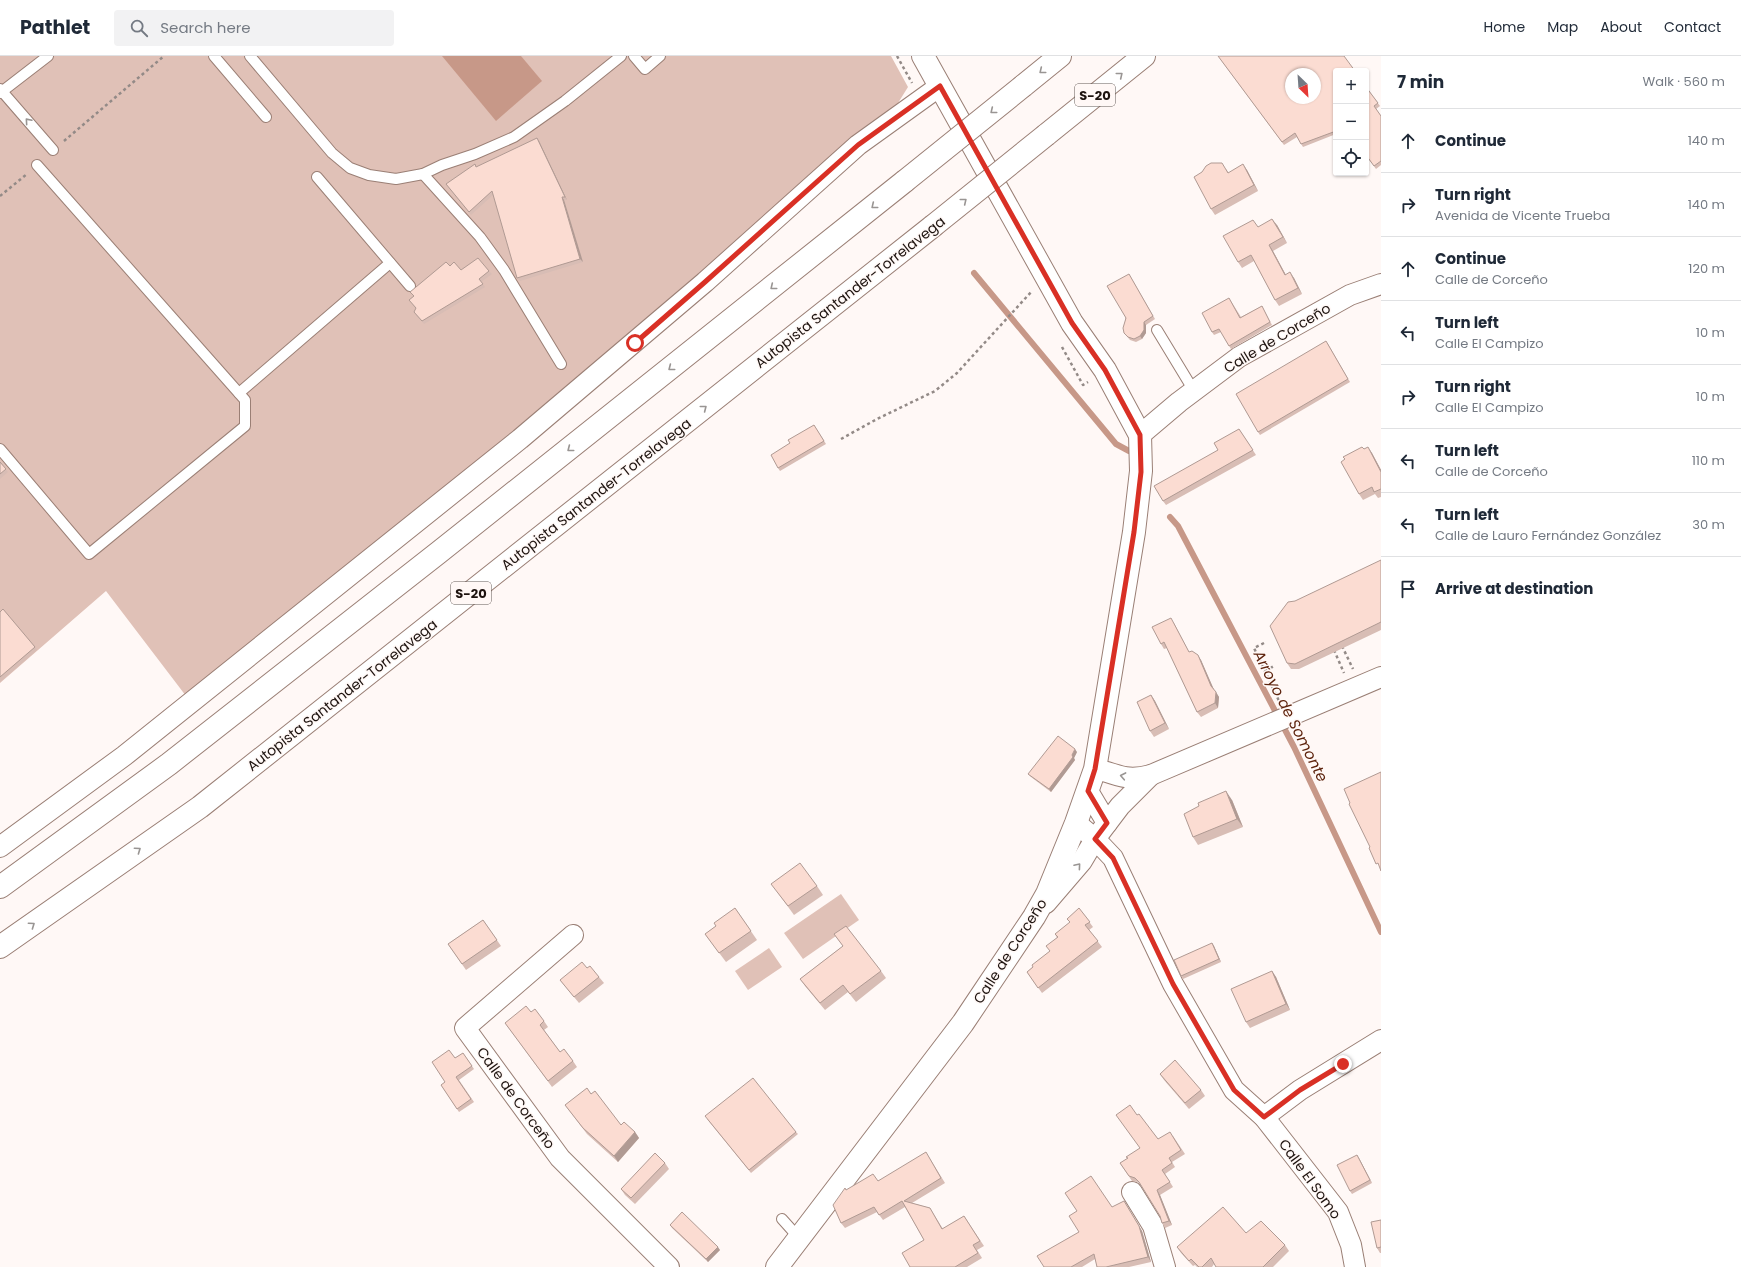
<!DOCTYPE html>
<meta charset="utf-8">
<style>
body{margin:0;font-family:Poppins,sans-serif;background:#f2f2f3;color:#1f2937}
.controls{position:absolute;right:12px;top:12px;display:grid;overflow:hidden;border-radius:4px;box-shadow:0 1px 3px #0004}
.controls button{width:36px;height:36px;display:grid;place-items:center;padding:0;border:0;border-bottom:1px solid #e0e1e3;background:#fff;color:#1f2937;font:20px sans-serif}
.compass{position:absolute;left:1285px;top:12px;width:36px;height:36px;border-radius:50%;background:#fff;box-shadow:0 1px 3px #0004;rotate:155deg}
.stop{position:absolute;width:12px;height:12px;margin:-9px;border:3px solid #d93025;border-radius:50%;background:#fff}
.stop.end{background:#d93025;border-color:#fff;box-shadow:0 1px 4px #0008}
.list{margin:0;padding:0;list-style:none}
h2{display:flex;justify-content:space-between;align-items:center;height:52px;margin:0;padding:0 16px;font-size:17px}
h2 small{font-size:13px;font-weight:400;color:#747a83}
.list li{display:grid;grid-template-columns:26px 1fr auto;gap:12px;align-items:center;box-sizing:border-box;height:64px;padding:0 16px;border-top:1px solid #e0e1e3}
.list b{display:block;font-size:15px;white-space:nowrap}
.list p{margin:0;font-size:13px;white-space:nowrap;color:#747a83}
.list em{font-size:13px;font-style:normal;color:#747a83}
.icon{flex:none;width:22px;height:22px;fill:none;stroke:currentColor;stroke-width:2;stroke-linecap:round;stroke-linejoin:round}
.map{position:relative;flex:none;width:1381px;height:1211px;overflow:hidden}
header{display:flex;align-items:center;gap:24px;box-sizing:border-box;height:56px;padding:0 20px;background:#fff;border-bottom:1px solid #e0e1e3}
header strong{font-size:19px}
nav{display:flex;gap:22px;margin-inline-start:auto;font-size:14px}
.search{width:280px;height:36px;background:#f2f2f3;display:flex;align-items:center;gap:10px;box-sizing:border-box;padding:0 14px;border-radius:4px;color:#747a83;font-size:15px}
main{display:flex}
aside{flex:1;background:#fff}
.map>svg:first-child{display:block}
.green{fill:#e0c1b7}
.water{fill:#c79888}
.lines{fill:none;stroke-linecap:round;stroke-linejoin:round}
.stream{stroke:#c79888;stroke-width:6}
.service-casing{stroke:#9a7f75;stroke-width:12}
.minor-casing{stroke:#9a7f75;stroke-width:22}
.secondary-casing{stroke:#9a7f75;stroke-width:24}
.motorway-casing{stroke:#9a7f75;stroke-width:24}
.path{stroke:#938a87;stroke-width:2.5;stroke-dasharray:3 3;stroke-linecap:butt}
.service{stroke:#fff;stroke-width:10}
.minor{stroke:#fff;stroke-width:20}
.secondary{stroke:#fff;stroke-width:22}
.motorway{stroke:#fff;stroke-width:22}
.motorway-bridge-casing{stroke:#9a7f75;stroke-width:24;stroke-linecap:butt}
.motorway-bridge{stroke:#fff;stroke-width:22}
.wall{fill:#d8bdb5}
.shaded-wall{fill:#b09a93}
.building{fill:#fbdcd2;stroke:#b09a93;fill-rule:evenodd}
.oneway{stroke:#999593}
.route{stroke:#d93025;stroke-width:5}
.labels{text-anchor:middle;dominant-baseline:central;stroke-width:3;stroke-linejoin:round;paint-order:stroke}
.shield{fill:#fff8f6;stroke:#615854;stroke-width:1}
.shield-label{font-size:13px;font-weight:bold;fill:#1d130f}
.street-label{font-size:14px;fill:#1d130f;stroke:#fff8f6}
.water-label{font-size:15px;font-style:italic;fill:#5d230d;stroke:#fff8f6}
</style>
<header>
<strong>Pathlet</strong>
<div class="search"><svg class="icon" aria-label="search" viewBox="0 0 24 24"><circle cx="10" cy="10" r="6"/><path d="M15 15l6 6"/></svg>Search here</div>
<nav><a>Home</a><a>Map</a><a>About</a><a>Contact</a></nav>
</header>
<main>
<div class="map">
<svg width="1381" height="1211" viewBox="0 0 1381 1211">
<rect width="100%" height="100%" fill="#fff8f6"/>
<g class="green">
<path d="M0,0H891L908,31L898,47L621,286L358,503L186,640L106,535L0,627Z"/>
<path d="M841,838L859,864L803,903L784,877Z"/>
<path d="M769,892L782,911L748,934L735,915Z"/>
</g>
<path class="water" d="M442,0H521L542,25L496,65Z"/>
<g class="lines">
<g class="stream">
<path d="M974,217L1116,388L1129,395"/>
<path d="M1170,461L1178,470L1294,691L1381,876"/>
</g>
<defs>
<g id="service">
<path d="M214,0L266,61"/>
<path d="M250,0L332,97L350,112L369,119L396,123L423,118L442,109L475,98L514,81L565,45L621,0"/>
<path d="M634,0L645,13L660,0"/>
<path d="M0,33L53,94"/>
<path d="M0,37L48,0"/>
<path d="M423,118L480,181L504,214L561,308"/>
<path d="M317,121L410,230"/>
<path d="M1157,274L1194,335"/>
<path d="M239,337L390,207"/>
<path d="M0,393L89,498L245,370V344L37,109"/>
<path d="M782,1163L799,1182"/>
</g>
<g id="minor">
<path d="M1140,379L1179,346L1239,301L1350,239L1381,228"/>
<path d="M1095,713C1119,718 1125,726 1151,719L1381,621"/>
<path d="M1088,735L1107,767"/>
<path d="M1076,767L1095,783L1113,802L1173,928L1234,1034L1264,1061L1338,1156L1351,1189L1355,1211"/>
<path d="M0,791L124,700L520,383L705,226L858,89L940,30"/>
<path d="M1046,847L1082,805L1095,783L1120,750L1151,719"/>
<path d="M573,879L465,972L560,1102L669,1211"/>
<path d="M1264,1061L1300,1034L1381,984"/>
<path d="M1132,1136L1153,1170L1165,1211"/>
</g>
<path id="secondary" d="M777,1211L963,967L1034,861L1047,838L1076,767L1095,713L1134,476L1141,415L1140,379L1105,314L1072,267L923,0"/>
<g id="motorway">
<path d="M1023,30L1060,0"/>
<path d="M1046,79L1144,0"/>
<path d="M0,831L169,708L438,497L905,125"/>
<path d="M0,891L200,751L933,170"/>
</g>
</defs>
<use href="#service" class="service-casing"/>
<use href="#minor" class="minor-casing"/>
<use href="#secondary" class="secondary-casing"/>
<use href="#motorway" class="motorway-casing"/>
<g class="path">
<path d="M897,0L912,27"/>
<path d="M64,85L164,0"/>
<path d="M0,140L27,118"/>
<path d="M1062,291L1083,329L1088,326"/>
<path d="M841,383L877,363L935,335L957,317L1032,235"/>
<path d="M1264,587L1254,592L1279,645"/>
<path d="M1342,590L1353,613"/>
<path d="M1334,594L1344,617"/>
<path d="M1265,615L1274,610"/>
</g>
<use href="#service" class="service"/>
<use href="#minor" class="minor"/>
<use href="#secondary" class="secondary"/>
<use href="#motorway" class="motorway"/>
<defs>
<g id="motorway-bridge">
<path d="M905,125L1023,30"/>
<path d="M933,170L1046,79"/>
</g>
</defs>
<use href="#motorway-bridge" class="motorway-bridge-casing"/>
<use href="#motorway-bridge" class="motorway-bridge"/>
</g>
<g class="wall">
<path d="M1218,0L1336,15V78L1303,91L1297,81L1284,89Z"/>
<path d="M1366,31L1380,50L1376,53L1381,60V109L1376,113L1366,99Z"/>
<path d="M537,82L539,85L567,144H564L583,206L520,225L517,222L493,139L471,159L448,131L477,111Z"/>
<path d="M1226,113L1229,117L1247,114L1258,135L1215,159L1211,153Z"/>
<path d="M1277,169L1287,187L1273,195L1286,219L1294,222L1302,238L1279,250L1275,244L1254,205L1242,212L1238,206L1258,171Z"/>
<path d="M450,210L461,214L489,215L492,218L481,226L485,231L424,268L416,259L415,252L409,244Z"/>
<path d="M1129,218L1155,263L1146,269V277L1142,283L1136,286L1130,284L1124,277Z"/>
<path d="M1229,242L1241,261L1262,250L1272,269L1231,293L1221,276L1214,279L1212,276Z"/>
<path d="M1328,288L1350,326L1260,379L1258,376Z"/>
<path d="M814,369L826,388L780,415L778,412L790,387Z"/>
<path d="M1239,373L1256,399L1166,449L1163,445L1218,394Z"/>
<path d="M1364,393L1372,397L1381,414V441L1378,442L1375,438L1363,444L1359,438Z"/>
<path d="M0,406L8,416L0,423Z"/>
<path d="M1381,504V574L1299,613H1291L1287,607Z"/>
<path d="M0,556L35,591L37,594L0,626Z"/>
<path d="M1174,567L1189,596L1201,604L1214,634L1219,641L1218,652L1201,661L1197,656L1167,592L1164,593L1161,588Z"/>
<path d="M1151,639L1155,645L1169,673L1154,681L1150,675Z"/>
<path d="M1077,696L1074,702L1075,704L1051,736L1031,721L1028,718Z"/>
<path d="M1232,744L1243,771L1198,789L1193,781Z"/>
<path d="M817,830L823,839L794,859L778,837Z"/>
<path d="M735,852L757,884L726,906L705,878L716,870Z"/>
<path d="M1079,852L1093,871L1089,874L1102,891L1042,937L1027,916L1050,895L1057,882L1055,878L1070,867Z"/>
<path d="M483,864L501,890L466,914L448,888Z"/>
<path d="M834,878L881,915L886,922L856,946L848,936L825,954L805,930L800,923L843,890Z"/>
<path d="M1212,887L1214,890L1221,906L1183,923L1181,920Z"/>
<path d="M587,912L599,921L604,927L579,947L560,924Z"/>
<path d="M1272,915L1276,921L1290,954L1250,972L1246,966Z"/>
<path d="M531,956L544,965L548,971L544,974L560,996L573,1005L577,1011L552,1031L505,967Z"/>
<path d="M463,997L474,1013L459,1024L474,1046L459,1056L441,1029L445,1026L455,1002Z"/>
<path d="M1160,1018L1201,1034L1205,1040L1189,1053L1164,1024Z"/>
<path d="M591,1038L621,1069L635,1076L639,1082L618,1106L587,1078L565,1049Z"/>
<path d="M1137,1059L1158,1083L1173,1080L1185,1098L1172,1106L1175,1111L1165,1118L1173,1131L1160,1139L1172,1169L1165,1172L1162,1167L1160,1160L1141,1129L1138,1126L1132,1125L1120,1107L1128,1102L1140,1092Z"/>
<path d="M707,1063L796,1076L798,1078L751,1117Z"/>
<path d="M1357,1099L1372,1127L1352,1138L1350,1135Z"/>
<path d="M929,1101L945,1127L912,1147L930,1152L943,1173L964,1160L984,1190L977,1194L982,1202L967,1211H910L924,1184L905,1151L883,1164L877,1156L845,1172L841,1167L878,1125Z"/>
<path d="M665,1107L669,1113L635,1148L625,1139L621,1133Z"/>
<path d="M1124,1145L1142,1175L1151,1206L1129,1211H1097L1095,1203L1082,1211H1044L1113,1151Z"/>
<path d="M1381,1164V1197H1380L1377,1192Z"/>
<path d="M670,1169L720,1194L708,1206L672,1172Z"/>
<path d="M1246,1177L1285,1189L1289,1195L1273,1211H1216L1214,1208L1212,1211H1197L1195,1209L1193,1210L1181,1197L1177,1191Z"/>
</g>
<g class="shaded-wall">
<path d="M537,82L539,85L567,144L565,141Z"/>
<path d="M1243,108L1247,114L1258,135L1254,129Z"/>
<path d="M562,141L564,144L583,206L580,203Z"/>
<path d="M1272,163L1277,169L1287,187L1283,181Z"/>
<path d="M1269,189L1273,195L1289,225L1285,219Z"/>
<path d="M1290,216L1294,222L1302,238L1298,232Z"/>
<path d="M1144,266L1146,269V277L1142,283L1140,280Z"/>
<path d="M1368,391L1372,397L1381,414V416Z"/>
<path d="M1198,599L1201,604L1215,636L1211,630Z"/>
<path d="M1216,636L1219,641L1218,652L1215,647Z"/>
<path d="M1151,639L1155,645L1169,673L1165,667Z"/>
<path d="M1075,693L1077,696L1074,702L1075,704L1051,736L1049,733L1072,699Z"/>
<path d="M1226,735L1232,744L1243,771L1237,763Z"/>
<path d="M1212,887L1214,890L1221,906L1219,903Z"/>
<path d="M1272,915L1276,921L1290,954L1286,948Z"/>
<path d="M635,1076L639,1082L618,1106L614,1100Z"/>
<path d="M1357,1099L1359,1102L1372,1127L1370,1124Z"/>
<path d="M1157,1134L1160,1139L1172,1169L1169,1165Z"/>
<path d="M1124,1145L1142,1175L1151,1206L1148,1201Z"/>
<path d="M718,1191L720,1194L708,1206L706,1203Z"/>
</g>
<g class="building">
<path d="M1218,0H1344L1355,15H1336V75L1301,88L1295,77L1282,86ZM1291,18H1315V42H1291Z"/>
<path d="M1366,31L1378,47L1374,50L1381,60V105L1374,110L1366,99Z"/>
<path d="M537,82L565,141H562L580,203L517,222L492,135L469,156L446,128L475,108L476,111Z"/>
<path d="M1211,107H1222L1228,117L1243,108L1254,129L1211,153L1194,121L1202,116L1206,110Z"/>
<path d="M1272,163L1283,181L1269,189L1285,219L1290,216L1298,232L1275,244L1251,199L1238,206L1223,180L1253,164L1258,171Z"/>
<path d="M478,202L489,215L479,223L483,228L422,265L414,256L416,252L409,244L414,240L410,236L446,206L450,210L454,206L461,214Z"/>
<path d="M1129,218L1153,260L1144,266V274L1140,280L1134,283L1128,281L1124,277L1123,272L1126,262L1107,230Z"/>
<path d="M1229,242L1240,262L1262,250L1270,266L1229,290L1219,273L1212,276L1202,257Z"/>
<path d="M1326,285L1348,323L1258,376L1236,338Z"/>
<path d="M814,369L824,385L778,412L771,399L790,387L788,384Z"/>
<path d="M1239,373L1253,394L1163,445L1154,430L1218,394L1214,387Z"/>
<path d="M1362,391L1364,393L1368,391L1381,416V433L1374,436L1372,431L1359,438L1341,406L1345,403L1343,401Z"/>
<path d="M0,406L6,413L0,418Z"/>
<path d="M1381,504V566L1295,608L1287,607L1270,570L1288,546L1295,545Z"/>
<path d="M3,553L35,591L0,621V556Z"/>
<path d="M1171,562L1189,596L1192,595L1198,599L1211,630L1216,636L1215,647L1197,656L1164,586L1161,588L1152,571Z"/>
<path d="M1151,639L1165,667L1150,675L1137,646Z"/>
<path d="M1058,680L1075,693L1072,699L1073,701L1049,733L1028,718Z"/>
<path d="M1381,716V815L1378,807L1376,808L1369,792L1370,791L1349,748L1350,747L1344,733Z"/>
<path d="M1226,735L1237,763L1193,781L1184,758L1199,750L1198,747Z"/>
<path d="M800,807L817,830L788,850L771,828Z"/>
<path d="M735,852L751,875L719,897L705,878L716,870L714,867Z"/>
<path d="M1079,852L1090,866L1085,869L1098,885L1038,932L1027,916L1033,911L1032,909L1050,895L1046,890L1058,881L1055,878L1070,866L1067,863Z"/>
<path d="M483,864L497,884L462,908L448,888Z"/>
<path d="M846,870L881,915L850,938L843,929L820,947L800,923L843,890L834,878Z"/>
<path d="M1212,887L1219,903L1181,920L1174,904Z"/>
<path d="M582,906L587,912L590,910L599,921L574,941L560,924Z"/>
<path d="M1272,915L1286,948L1246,966L1231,933Z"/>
<path d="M526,950L531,956L535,953L544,965L540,969L560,996L564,993L573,1005L548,1025L505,967Z"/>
<path d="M449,994L455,1002L463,997L472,1010L456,1021L471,1043L457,1053L441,1029L445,1026L432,1006Z"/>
<path d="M1175,1004L1201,1034L1185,1047L1160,1018Z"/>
<path d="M753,1022L796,1076L749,1114L705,1060Z"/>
<path d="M587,1032L591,1038L595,1035L621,1069L624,1066L635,1076L614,1100L583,1072L565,1049Z"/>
<path d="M1130,1049L1137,1059L1139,1058L1158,1083L1170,1076L1181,1094L1169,1102L1172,1107L1162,1114L1170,1126L1157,1134L1169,1165L1162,1167L1160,1160L1139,1126L1135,1122L1129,1120L1120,1107L1128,1102L1126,1101L1140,1092L1116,1059Z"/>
<path d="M926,1096L941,1122L904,1145L930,1152L942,1173L964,1160L980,1185L973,1189L978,1197L955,1211H910L902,1197L924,1184L902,1145L879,1159L874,1151L841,1167L833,1149L845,1132L846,1134L873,1118L878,1125Z"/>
<path d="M655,1097L665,1107L631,1142L621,1133Z"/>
<path d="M1357,1099L1370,1124L1350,1135L1337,1109Z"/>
<path d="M1091,1120L1112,1151L1124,1145L1139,1170L1148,1201L1106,1211H1097L1094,1198L1071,1211H1044L1037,1200L1079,1176L1069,1160L1077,1155L1065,1137Z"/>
<path d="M1223,1151L1246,1177L1261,1165L1285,1189L1263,1211H1216L1211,1202L1202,1211H1199L1191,1203L1189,1205L1177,1191Z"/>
<path d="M682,1156L718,1191L706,1203L670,1169Z"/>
<path d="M1381,1164V1191L1377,1192L1371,1166Z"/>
</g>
<defs><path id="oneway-chevron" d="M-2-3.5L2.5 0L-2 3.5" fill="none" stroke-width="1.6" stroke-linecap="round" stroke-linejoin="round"/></defs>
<g class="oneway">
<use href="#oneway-chevron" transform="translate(1042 15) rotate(141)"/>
<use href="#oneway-chevron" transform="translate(1120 19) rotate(-39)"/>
<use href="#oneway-chevron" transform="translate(993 55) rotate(141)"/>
<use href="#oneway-chevron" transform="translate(28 65) rotate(-131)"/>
<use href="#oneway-chevron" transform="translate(964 145) rotate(-39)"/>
<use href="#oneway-chevron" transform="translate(874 150) rotate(141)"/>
<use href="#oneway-chevron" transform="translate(773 231) rotate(141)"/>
<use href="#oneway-chevron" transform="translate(671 312) rotate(142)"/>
<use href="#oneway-chevron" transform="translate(704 352) rotate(-38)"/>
<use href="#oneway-chevron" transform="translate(570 393) rotate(142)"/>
<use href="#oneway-chevron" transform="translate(1123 720) rotate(-169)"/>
<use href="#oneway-chevron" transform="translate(138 794) rotate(-35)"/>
<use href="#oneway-chevron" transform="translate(1078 810) rotate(-50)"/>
<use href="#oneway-chevron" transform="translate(32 869) rotate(-35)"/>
</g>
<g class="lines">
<path class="route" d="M635,287L705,226L858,89L940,30L1072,267L1105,314L1140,379L1141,416L1134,476L1095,713L1088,735L1107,767L1095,783L1113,802L1173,928L1234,1034L1264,1061L1300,1034L1343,1008"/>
</g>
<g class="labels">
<g class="shield">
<rect x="1075" y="28" width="40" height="22" rx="3"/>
<rect x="451" y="526" width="40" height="22" rx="3"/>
</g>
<g class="shield-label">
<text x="1095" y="39">S-20</text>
<text x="471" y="537">S-20</text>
</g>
<g class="street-label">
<text transform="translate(850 236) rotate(-38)">Autopista Santander-Torrelavega</text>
<text transform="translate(1277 282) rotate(-31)">Calle de Corceño</text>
<text transform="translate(596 438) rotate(-38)">Autopista Santander-Torrelavega</text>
<text transform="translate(342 639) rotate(-38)">Autopista Santander-Torrelavega</text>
<text transform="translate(1010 895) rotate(-57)">Calle de Corceño</text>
<text transform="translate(516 1042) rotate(54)">Calle de Corceño</text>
<text transform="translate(1310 1123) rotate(54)">Calle El Somo</text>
</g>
<g class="water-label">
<text transform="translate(1291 660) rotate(63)">Arroyo de Somonte</text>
</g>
</g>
</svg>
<div class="controls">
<button>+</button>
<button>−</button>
<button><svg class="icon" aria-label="locate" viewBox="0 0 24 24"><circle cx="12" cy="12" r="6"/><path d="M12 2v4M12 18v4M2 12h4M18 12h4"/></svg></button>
</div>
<svg class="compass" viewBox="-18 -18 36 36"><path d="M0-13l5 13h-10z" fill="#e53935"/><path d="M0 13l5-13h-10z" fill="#747a83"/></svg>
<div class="stop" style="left:635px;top:287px"></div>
<div class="stop end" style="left:1343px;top:1008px"></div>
</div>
<aside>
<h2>7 min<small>Walk · 560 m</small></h2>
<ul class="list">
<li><svg class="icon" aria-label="ahead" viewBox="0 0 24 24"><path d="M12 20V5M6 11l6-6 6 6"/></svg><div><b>Continue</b></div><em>140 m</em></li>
<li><svg class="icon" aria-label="right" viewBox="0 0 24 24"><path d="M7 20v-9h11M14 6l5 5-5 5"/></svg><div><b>Turn right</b><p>Avenida de Vicente Trueba</p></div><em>140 m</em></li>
<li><svg class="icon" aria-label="ahead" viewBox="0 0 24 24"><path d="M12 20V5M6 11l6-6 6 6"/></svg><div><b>Continue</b><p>Calle de Corceño</p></div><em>120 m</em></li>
<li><svg class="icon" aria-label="left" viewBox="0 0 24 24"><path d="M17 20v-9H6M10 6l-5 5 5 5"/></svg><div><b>Turn left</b><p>Calle El Campizo</p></div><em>10 m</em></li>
<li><svg class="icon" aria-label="right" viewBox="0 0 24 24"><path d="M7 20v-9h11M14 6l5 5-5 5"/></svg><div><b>Turn right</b><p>Calle El Campizo</p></div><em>10 m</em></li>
<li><svg class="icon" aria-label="left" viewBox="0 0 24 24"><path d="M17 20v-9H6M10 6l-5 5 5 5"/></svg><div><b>Turn left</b><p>Calle de Corceño</p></div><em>110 m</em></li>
<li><svg class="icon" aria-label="left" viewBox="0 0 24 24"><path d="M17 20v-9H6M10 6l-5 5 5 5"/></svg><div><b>Turn left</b><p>Calle de Lauro Fernández González</p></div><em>30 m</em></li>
<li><svg class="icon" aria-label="arrive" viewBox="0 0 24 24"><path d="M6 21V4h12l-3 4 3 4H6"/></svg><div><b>Arrive at destination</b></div></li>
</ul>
</aside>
</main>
